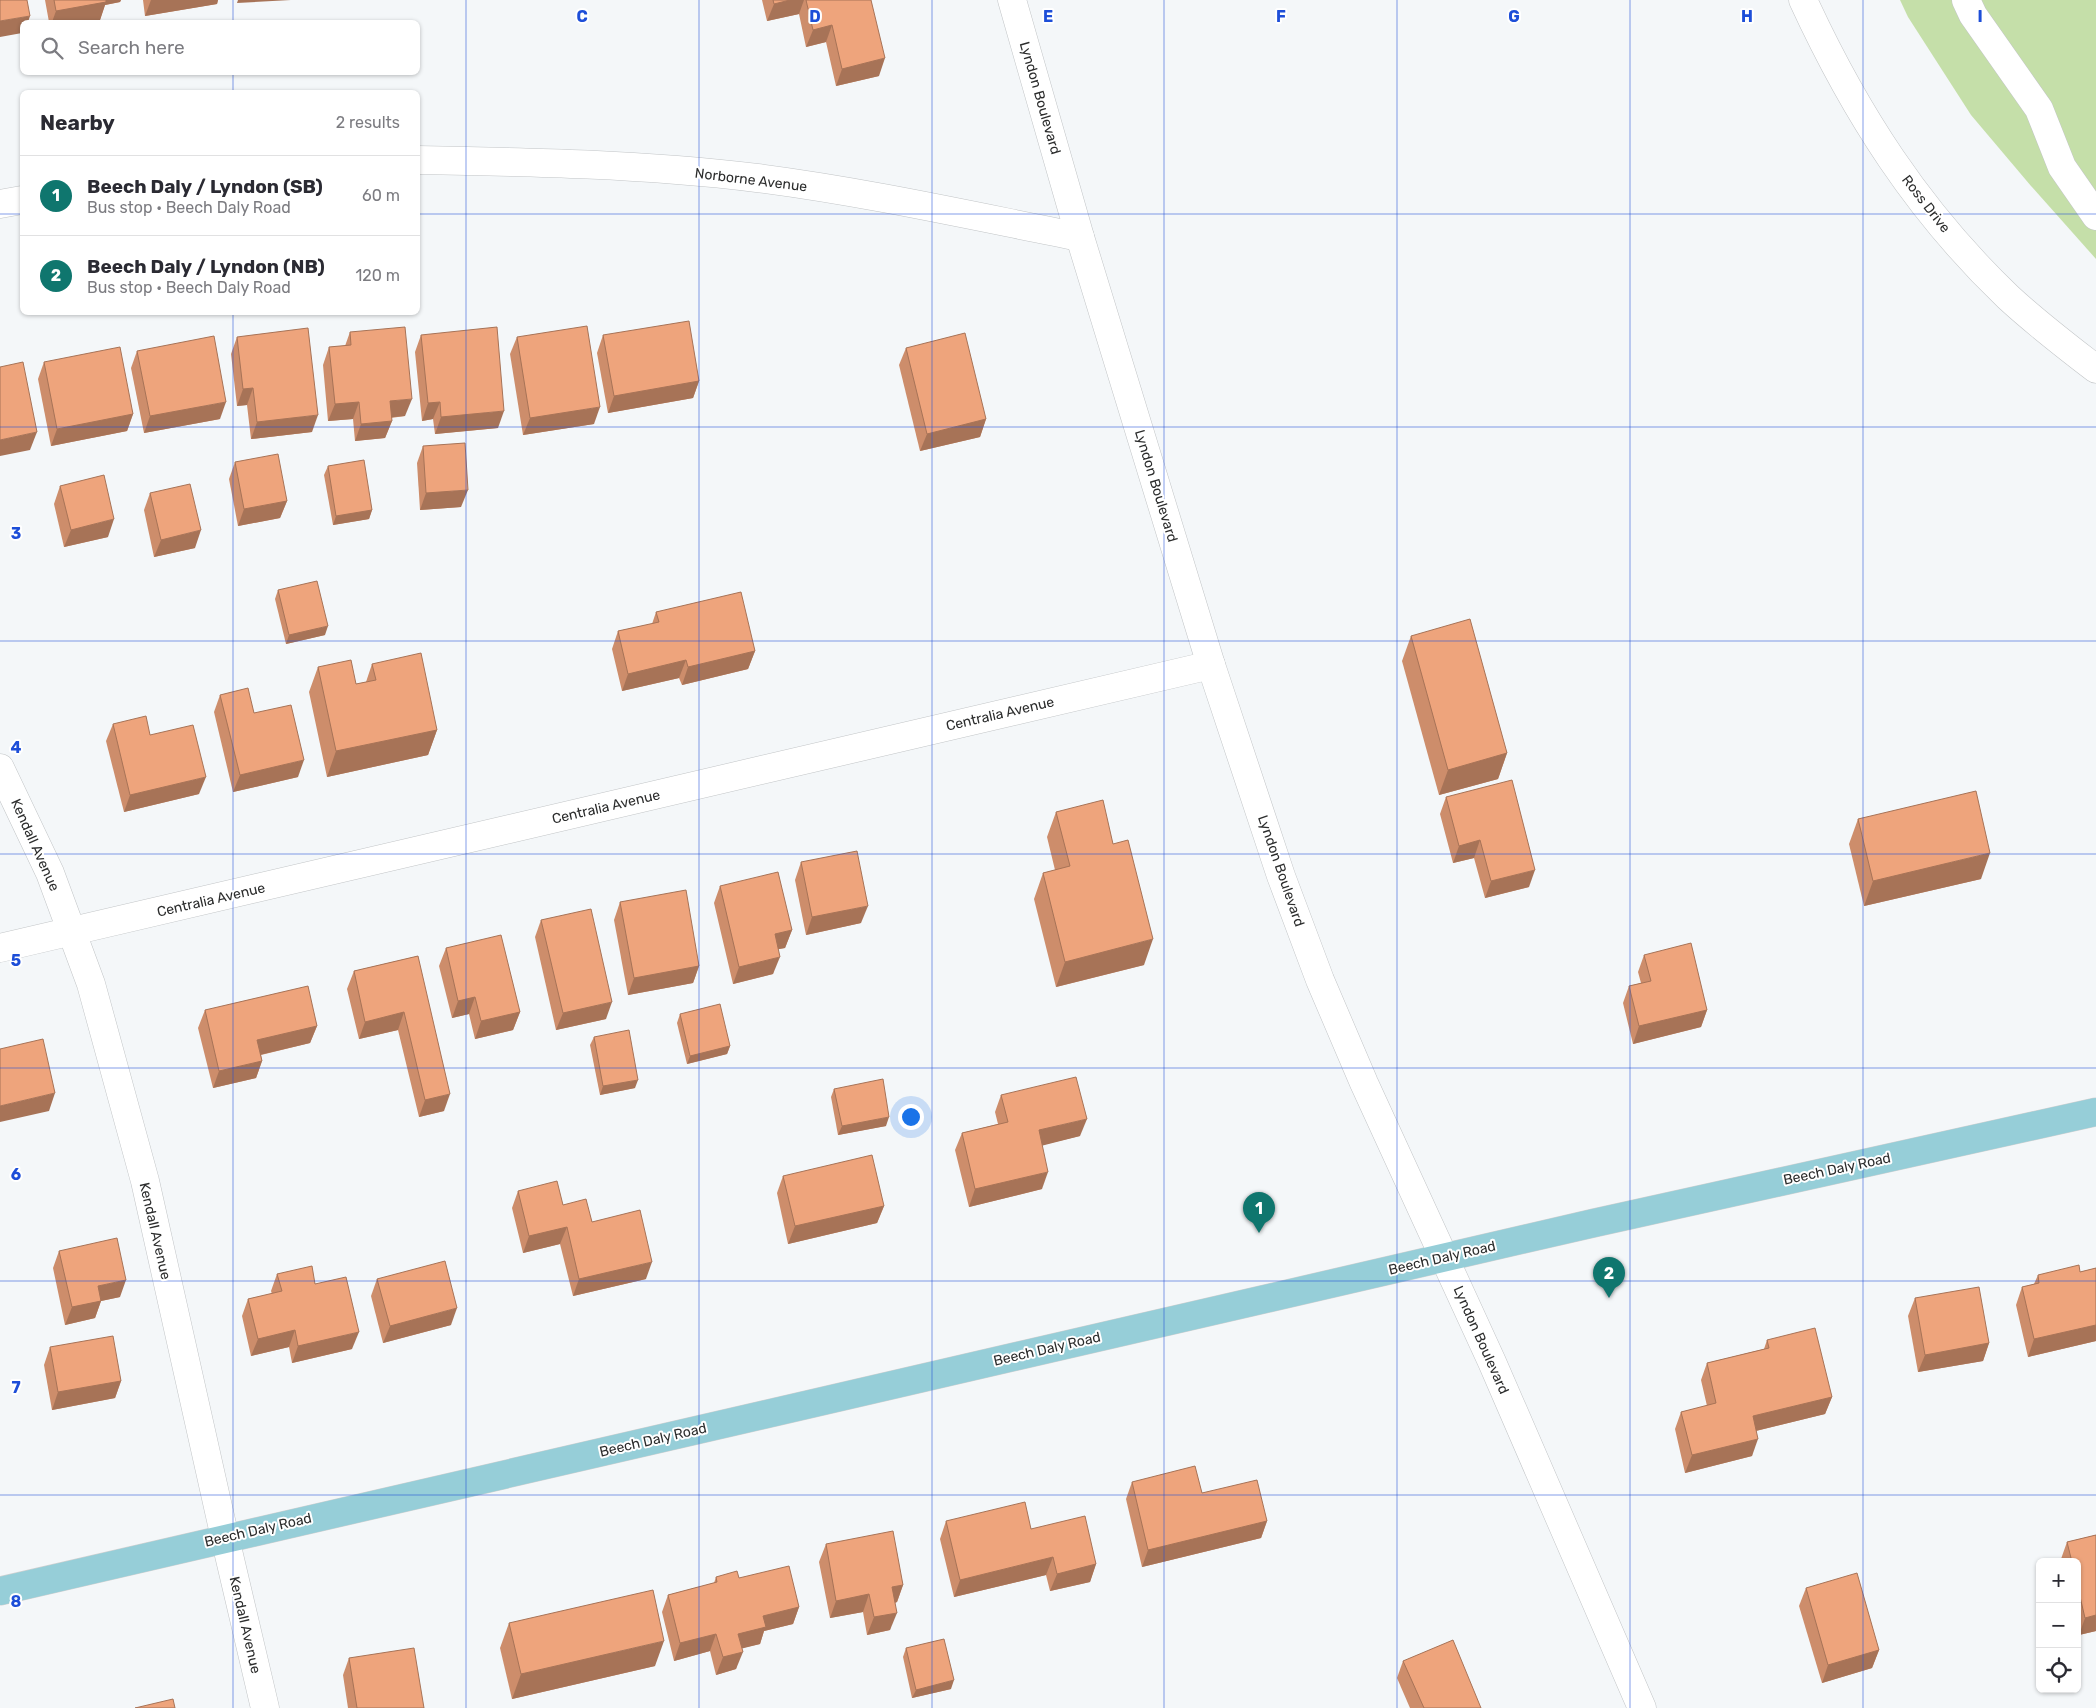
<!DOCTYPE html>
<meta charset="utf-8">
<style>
body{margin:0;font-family:Rubik,sans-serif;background:#f2f2f3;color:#2b2b33}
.controls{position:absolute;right:15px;bottom:15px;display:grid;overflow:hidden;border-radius:8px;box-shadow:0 1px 4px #0004}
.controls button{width:45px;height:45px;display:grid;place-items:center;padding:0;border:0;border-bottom:1px solid #e1e1e2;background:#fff;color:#2b2b33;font:25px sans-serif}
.you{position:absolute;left:910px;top:1116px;width:18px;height:18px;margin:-12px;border:4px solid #fff;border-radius:50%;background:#1a73e8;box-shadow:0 0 0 8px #1a73e833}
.badge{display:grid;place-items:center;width:32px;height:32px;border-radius:50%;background:#0f766e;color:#fff;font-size:16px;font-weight:700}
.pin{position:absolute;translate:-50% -41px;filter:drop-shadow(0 1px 2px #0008)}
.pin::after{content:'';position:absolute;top:26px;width:18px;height:15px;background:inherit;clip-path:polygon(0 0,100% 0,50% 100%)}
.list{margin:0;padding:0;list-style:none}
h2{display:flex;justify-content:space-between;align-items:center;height:65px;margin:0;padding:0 20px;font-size:21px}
h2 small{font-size:16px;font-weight:400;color:#7c7c81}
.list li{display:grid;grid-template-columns:32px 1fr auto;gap:15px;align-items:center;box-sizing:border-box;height:80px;padding:0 20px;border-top:1px solid #e1e1e2}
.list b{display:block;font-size:19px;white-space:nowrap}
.list p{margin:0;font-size:16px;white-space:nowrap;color:#7c7c81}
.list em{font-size:16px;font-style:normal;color:#7c7c81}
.icon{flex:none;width:28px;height:28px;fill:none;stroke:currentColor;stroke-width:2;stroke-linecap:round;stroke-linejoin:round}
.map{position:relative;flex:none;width:2096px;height:1708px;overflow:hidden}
.search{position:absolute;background:#fff;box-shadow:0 1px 4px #0004;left:20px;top:20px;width:400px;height:55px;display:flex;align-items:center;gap:12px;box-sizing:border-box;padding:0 18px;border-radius:8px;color:#7c7c81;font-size:19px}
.panel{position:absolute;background:#fff;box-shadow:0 1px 4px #0004;left:20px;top:90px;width:400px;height:225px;border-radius:8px}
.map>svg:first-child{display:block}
.green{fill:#c5dfa9}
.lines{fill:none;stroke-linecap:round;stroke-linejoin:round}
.minor-casing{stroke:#c2c5c7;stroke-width:29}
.major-casing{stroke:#d1d1d1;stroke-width:29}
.minor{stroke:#fff;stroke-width:28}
.major{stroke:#96ced8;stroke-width:28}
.wall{fill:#cd8d6b}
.shaded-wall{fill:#a77357}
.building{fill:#eea47c;stroke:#a77357}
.grid{fill:none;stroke:#1d4ed8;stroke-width:1;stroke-opacity:0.55}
.labels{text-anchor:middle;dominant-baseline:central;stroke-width:4;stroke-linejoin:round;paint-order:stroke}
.street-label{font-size:14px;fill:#2c2d2d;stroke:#fff}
.grid-label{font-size:16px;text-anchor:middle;font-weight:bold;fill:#1d4ed8;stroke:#fff;stroke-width:4;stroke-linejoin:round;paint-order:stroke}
</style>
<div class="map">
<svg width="2096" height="1708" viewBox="0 0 2096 1708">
<rect width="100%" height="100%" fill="#f4f7f9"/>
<path class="green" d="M1900,0H2096V259L2031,186L1971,115L1908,17Z"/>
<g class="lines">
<defs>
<g id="minor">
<path d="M1012,0L1080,237L1211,665L1281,876L1320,980L1364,1083L1492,1362L1642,1708"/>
<path d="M1803,0C1855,113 1918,211 2008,297C2036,323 2066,346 2096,369"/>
<path d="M1966,0L1973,15L2039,109L2062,167L2096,216"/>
<path d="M418,160C531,162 644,164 757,178C866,192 973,216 1080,237"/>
<path d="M0,204L22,200"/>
<path d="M0,768L50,873L91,984L145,1181L225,1538L265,1708"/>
<path d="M0,948L1211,665"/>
</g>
<path id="major" d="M0,1591L1594,1223L2096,1112"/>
</defs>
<use href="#minor" class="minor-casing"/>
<use href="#major" class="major-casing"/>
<use href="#minor" class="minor"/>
<use href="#major" class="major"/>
</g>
<g class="wall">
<path d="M45,0H121L120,2L105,5L100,20L83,22H49Z"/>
<path d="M143,0H218L217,4L145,16Z"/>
<path d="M762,0H871L879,76L836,86L826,42L806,47L799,14L767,21Z"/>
<path d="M350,332L405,416L391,418L392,421L385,438L355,441L353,419L328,421L323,365L329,347L345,346Z"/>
<path d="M421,335L498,428L435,434L433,419L422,421L415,352Z"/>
<path d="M603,335L699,381L693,398L608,413L597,353Z"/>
<path d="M237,337L312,432L251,439L247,405L237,406L231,354Z"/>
<path d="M517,337L594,424L523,435L510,354Z"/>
<path d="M906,348L986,419L980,437L920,451L899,365Z"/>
<path d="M137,351L220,419L144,433L131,368Z"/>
<path d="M44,362L133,414L127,431L51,446L38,379Z"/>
<path d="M423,446L461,507L420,510L417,463Z"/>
<path d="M235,462L287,501L280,518L238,526L229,479Z"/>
<path d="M328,466L372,510L369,519L333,525L324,475Z"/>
<path d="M60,486L108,537L64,547L54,504Z"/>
<path d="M150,493L195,548L154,557L144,510Z"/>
<path d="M278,590L325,635L286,644L275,599Z"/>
<path d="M656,612L755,651L748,669L682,685L679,678L622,691L612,649L618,631L652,624Z"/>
<path d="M1411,636L1507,753L1498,779L1439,795L1402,661Z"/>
<path d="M372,664L437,730L428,755L327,777L309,692L318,667L356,684L366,682Z"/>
<path d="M220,695L254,713L298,777L233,792L214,712Z"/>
<path d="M113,724L150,735L199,794L124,812L106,741Z"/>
<path d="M1446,797L1529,887L1485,898L1474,858L1453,863L1440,814Z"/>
<path d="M1056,812L1144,965L1056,987L1034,899L1043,873L1055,870L1047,837Z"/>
<path d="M1858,819L1981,879L1864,906L1849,844Z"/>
<path d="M801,862L861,923L806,935L795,880Z"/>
<path d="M720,886L792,930L785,948L778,949L773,974L733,984L714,903Z"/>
<path d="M620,902L699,966L693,983L628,995L614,920Z"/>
<path d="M541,920L606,1019L556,1030L535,937Z"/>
<path d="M446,948L520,1012L513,1030L475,1039L469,1014L452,1018L439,966Z"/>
<path d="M1644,955L1707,1010L1701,1027L1633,1044L1623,1003L1629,986L1641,983L1638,972Z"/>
<path d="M418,956L444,1111L419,1117L398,1030L359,1039L347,989L354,971Z"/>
<path d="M205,1010L317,1026L310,1043L261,1055L262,1061L256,1078L213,1088L198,1028Z"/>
<path d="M680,1014L730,1046L727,1054L687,1064L677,1023Z"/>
<path d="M594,1037L635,1088L600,1095L590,1045Z"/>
<path d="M834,1089L886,1126L838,1135L831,1097Z"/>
<path d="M1001,1095L1080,1136L1042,1145V1189L969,1207L955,1150L962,1133L998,1124L995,1112Z"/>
<path d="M783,1176L884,1206L877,1223L788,1244L777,1193Z"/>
<path d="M518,1191L563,1205L592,1222L646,1279L573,1296L560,1244L523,1253L512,1208Z"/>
<path d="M59,1251L120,1297L101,1301L95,1318L65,1325L53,1268Z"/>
<path d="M2096,1268V1341L2028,1357L2016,1305L2022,1287L2034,1284L2038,1275L2080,1272Z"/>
<path d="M277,1274L315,1284L352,1349L292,1363L289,1347L251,1356L242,1316L248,1299L272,1294L271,1291Z"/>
<path d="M377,1279L451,1325L383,1343L371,1296Z"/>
<path d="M1915,1298L1989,1343L1983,1361L1918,1372L1908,1316Z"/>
<path d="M1767,1340L1832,1397L1825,1414L1756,1431L1752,1456L1685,1473L1675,1429L1681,1412L1707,1406L1701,1380L1707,1363L1764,1349Z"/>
<path d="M50,1347L121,1381L115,1398L52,1410L44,1365Z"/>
<path d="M1132,1482L1202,1493L1267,1521L1261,1538L1142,1567L1126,1499Z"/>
<path d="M946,1521L1096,1564L1090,1582L1050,1591L1046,1575L954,1597L940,1539Z"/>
<path d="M2096,1535V1631L2079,1635L2077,1628V1562H2062L2061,1559L2067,1542Z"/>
<path d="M826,1544L903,1585L897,1602L895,1603L890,1630L867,1635L863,1612L830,1618L819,1562Z"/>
<path d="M716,1577L739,1578L799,1607L793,1624L764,1631L760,1644L742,1648L736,1669L716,1675L710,1651L674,1661L662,1612L668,1595L714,1583Z"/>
<path d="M1806,1588L1879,1650L1872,1668L1822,1683L1799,1606Z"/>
<path d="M509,1623L655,1666L512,1699L500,1648Z"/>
<path d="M906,1648L951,1689L912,1698L903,1657Z"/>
<path d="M349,1658L424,1708H348L343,1675Z"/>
<path d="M1403,1661L1481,1708H1410L1397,1678Z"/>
</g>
<g class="shaded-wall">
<path d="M100,0H121L120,2L105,5L100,20L83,22H52L56,11Z"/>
<path d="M151,0H218L217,4L145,16Z"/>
<path d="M238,0H291L237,3Z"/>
<path d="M790,0H804L799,14L767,21L774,4Z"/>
<path d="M30,16L28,22H22V33L0,37V21Z"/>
<path d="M832,25L826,42L806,47L813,30Z"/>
<path d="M885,58L879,76L836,86L842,69Z"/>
<path d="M699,381L693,398L608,413L614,396Z"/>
<path d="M253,388L247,405L237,406L243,389Z"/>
<path d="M412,399L405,416L383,418L390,401Z"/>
<path d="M226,402L220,419L144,433L150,416Z"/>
<path d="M359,402L353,419L328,421L335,404Z"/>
<path d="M440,402L433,419L422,421L428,403Z"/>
<path d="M600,407L594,424L523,435L530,418Z"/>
<path d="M504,411L498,428L435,434L441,417Z"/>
<path d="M133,414L127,431L51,446L57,429Z"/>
<path d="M318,415L312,432L251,439L257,422Z"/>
<path d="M986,419L980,437L920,451L927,434Z"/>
<path d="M392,421L385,438L355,441L361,424Z"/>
<path d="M37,432L30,450L0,456V440Z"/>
<path d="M468,490L461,507L420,510L426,493Z"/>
<path d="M287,501L280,518L238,526L244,509Z"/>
<path d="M372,510L369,519L333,525L336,516Z"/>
<path d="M114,519L108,537L64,547L71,530Z"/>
<path d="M201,530L195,548L154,557L161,540Z"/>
<path d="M328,626L325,635L286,644L289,635Z"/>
<path d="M755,651L748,669L682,685L688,667Z"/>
<path d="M686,660L679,678L622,691L628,674Z"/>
<path d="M437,730L428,755L327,777L336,751Z"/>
<path d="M1507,753L1498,779L1439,795L1448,770Z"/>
<path d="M304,760L298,777L233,792L240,775Z"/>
<path d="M206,777L199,794L124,812L130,795Z"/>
<path d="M1480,840L1474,858L1453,863L1459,846Z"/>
<path d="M1990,853L1981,879L1864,906L1873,881Z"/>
<path d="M1535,870L1529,887L1485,898L1491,881Z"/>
<path d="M868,906L861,923L806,935L812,917Z"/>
<path d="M792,930L785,948L768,951L775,934Z"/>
<path d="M1153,939L1144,965L1056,987L1065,962Z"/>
<path d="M780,957L773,974L733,984L739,967Z"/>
<path d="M699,966L693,983L628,995L634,978Z"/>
<path d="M475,997L469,1014L452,1018L458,1001Z"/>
<path d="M612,1002L606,1019L556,1030L563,1013Z"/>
<path d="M1707,1010L1701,1027L1633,1044L1639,1026Z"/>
<path d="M404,1012L398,1030L359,1039L365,1022Z"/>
<path d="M520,1012L513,1030L475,1039L481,1021Z"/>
<path d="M317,1026L310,1043L251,1057L257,1040Z"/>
<path d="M730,1046L727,1054L687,1064L690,1056Z"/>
<path d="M262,1061L256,1078L213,1088L219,1071Z"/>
<path d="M638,1080L635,1088L600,1095L603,1086Z"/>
<path d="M55,1093L49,1111L0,1122V1106Z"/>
<path d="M450,1094L444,1111L419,1117L425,1100Z"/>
<path d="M889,1117L886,1126L838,1135L842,1126Z"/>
<path d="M1087,1119L1080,1136L1033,1148L1039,1130Z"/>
<path d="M1048,1172L1042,1189L969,1207L975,1189Z"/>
<path d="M884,1206L877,1223L788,1244L795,1226Z"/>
<path d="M567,1227L560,1244L523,1253L529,1236Z"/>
<path d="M652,1262L646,1279L573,1296L579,1279Z"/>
<path d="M126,1280L120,1297L101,1301L95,1318L65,1325L72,1307L98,1286Z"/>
<path d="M457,1308L451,1325L383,1343L390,1326Z"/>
<path d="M2096,1325V1341L2028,1357L2034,1339Z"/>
<path d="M295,1330L289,1347L251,1356L258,1339Z"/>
<path d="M359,1332L352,1349L292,1363L298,1346Z"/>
<path d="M1989,1343L1983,1361L1918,1372L1925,1355Z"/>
<path d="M121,1381L115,1398L52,1410L58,1392Z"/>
<path d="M1832,1397L1825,1414L1747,1433L1753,1416Z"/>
<path d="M1758,1439L1752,1456L1685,1473L1692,1455Z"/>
<path d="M1267,1521L1261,1538L1142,1567L1148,1550Z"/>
<path d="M1053,1557L1046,1575L954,1597L960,1580Z"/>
<path d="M1096,1564L1090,1582L1050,1591L1057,1574Z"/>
<path d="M903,1585L897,1602L886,1605L892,1587Z"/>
<path d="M869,1594L863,1612L830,1618L836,1601Z"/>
<path d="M799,1607L793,1624L764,1631L760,1644L732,1651L738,1634L763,1616Z"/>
<path d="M897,1613L890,1630L867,1635L874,1617Z"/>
<path d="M2096,1615V1631L2079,1635L2085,1618Z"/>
<path d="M716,1634L710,1651L674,1661L680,1643Z"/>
<path d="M664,1641L655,1666L512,1699L521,1674Z"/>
<path d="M1879,1650L1872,1668L1822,1683L1828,1665Z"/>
<path d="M743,1652L736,1669L716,1675L723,1657Z"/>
<path d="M954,1680L951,1689L912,1698L916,1690Z"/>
</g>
<g class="building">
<path d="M0,0H27L30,16L0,21Z"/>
<path d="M54,0H106V2L56,11Z"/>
<path d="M773,0H790L774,4Z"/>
<path d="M806,0H871L885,58L842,69L832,25L813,30Z"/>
<path d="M689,321L699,381L614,396L603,335Z"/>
<path d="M587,326L600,407L530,418L517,337Z"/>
<path d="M405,327L412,399L390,401L392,421L361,424L359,402L335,404L329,347L351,345L350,332Z"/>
<path d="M497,327L504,411L441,417L440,402L428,403L421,335Z"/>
<path d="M308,328L318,415L257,422L253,388L243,389L237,337Z"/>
<path d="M965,333L986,419L927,434L906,348Z"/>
<path d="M214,336L226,402L150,416L137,351Z"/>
<path d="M120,347L133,414L57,429L44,362Z"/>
<path d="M23,362L37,432L0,440V367Z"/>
<path d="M465,443L468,490L426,493L423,446Z"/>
<path d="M278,454L287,501L244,509L235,462Z"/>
<path d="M364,460L372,510L336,516L328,466Z"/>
<path d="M104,475L114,519L71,530L60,486Z"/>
<path d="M190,484L201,530L161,540L150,493Z"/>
<path d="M317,581L328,626L289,635L278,590Z"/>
<path d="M741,592L755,651L688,667L686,660L628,674L618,631L659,622L656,612Z"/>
<path d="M1470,619L1507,753L1448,770L1411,636Z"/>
<path d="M421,653L437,730L336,751L318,667L351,660L356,684L376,680L372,664Z"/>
<path d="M248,688L254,713L291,705L304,760L240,775L220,695Z"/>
<path d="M146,716L150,735L193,725L206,777L130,795L113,724Z"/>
<path d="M1512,780L1535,870L1491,881L1480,840L1459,846L1446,797Z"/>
<path d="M1976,791L1990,853L1873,881L1858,819Z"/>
<path d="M1103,800L1113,844L1128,840L1153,939L1065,962L1043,873L1070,866L1056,812Z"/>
<path d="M857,851L868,906L812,917L801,862Z"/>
<path d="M778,872L792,930L775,934L780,957L739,967L720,886Z"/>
<path d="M686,890L699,966L634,978L620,902Z"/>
<path d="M591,909L612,1002L563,1013L541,920Z"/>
<path d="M501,935L520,1012L481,1021L475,997L458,1001L446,948Z"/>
<path d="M1691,943L1707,1010L1639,1026L1629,986L1651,981L1644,955Z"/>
<path d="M418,956L450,1094L425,1100L404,1012L365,1022L354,971Z"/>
<path d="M308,986L317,1026L257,1040L262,1061L219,1071L205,1010Z"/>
<path d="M720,1004L730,1046L690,1056L680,1014Z"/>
<path d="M629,1030L638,1080L603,1086L594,1037Z"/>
<path d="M43,1039L55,1093L0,1106V1049Z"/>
<path d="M1076,1077L1087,1119L1039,1130L1048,1172L975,1189L962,1133L1008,1122L1001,1095Z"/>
<path d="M883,1079L889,1117L842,1126L834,1089Z"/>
<path d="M872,1155L884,1206L795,1226L783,1176Z"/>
<path d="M557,1181L563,1205L586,1199L592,1222L640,1210L652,1262L579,1279L567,1227L529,1236L518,1191Z"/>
<path d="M117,1238L126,1280L98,1286L101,1301L72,1307L59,1251Z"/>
<path d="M445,1261L457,1308L390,1326L377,1279Z"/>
<path d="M2079,1265L2080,1272L2096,1268V1325L2034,1339L2022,1287L2039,1283L2038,1275Z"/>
<path d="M312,1266L315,1284L346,1277L359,1332L298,1346L295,1330L258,1339L248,1299L282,1291L277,1274Z"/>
<path d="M1979,1287L1989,1343L1925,1355L1915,1298Z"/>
<path d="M1815,1328L1832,1397L1753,1416L1758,1439L1692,1455L1681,1412L1716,1403L1707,1363L1769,1348L1767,1340Z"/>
<path d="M113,1336L121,1381L58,1392L50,1347Z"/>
<path d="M1195,1466L1202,1493L1257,1480L1267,1521L1148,1550L1132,1482Z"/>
<path d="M1025,1502L1031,1529L1085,1516L1096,1564L1057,1574L1053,1557L960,1580L946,1521Z"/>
<path d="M893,1531L903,1585L892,1587L897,1613L874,1617L869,1594L836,1601L826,1544Z"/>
<path d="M2096,1535V1615L2085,1618L2077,1584V1562H2072L2067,1542Z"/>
<path d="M789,1566L799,1607L763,1616L766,1627L738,1634L743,1652L723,1657L716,1634L680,1643L668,1595L717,1582L716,1577L737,1571L739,1578Z"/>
<path d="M1857,1573L1879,1650L1828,1665L1806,1588Z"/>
<path d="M653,1590L664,1641L521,1674L509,1623Z"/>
<path d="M944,1639L954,1680L916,1690L906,1648Z"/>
<path d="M1453,1640L1481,1708H1424L1403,1661Z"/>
<path d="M414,1648L424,1708H357L349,1658Z"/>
<path d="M173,1699L175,1708H135Z"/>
</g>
<path class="grid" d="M233,0V22M466,0V1708M699,0V1708M932,0V1708M1164,0V1708M1397,0V1708M1630,0V1708M1863,0V1708M233,72V92M0,214H22M418,214H2096M233,312V1708M0,427H2096M0,641H2096M0,854H2096M0,1068H2096M0,1281H2096M0,1495H2096"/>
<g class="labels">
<g class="street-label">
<text transform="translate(1040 98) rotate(74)">Lyndon Boulevard</text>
<text transform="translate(751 180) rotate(7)">Norborne Avenue</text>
<text transform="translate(1926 204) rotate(52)">Ross Drive</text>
<text transform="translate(1156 486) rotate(73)">Lyndon Boulevard</text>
<text transform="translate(1000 714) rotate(-13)">Centralia Avenue</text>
<text transform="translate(606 807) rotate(-13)">Centralia Avenue</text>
<text transform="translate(35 845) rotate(66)">Kendall Avenue</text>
<text transform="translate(1281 871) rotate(71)">Lyndon Boulevard</text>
<text transform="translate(211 900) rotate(-13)">Centralia Avenue</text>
<text transform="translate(1837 1169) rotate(-12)">Beech Daly Road</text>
<text transform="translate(155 1231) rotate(77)">Kendall Avenue</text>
<text transform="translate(1442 1258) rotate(-13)">Beech Daly Road</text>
<text transform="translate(1481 1340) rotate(66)">Lyndon Boulevard</text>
<text transform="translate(1047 1349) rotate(-13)">Beech Daly Road</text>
<text transform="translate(653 1440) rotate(-13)">Beech Daly Road</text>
<text transform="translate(258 1530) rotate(-13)">Beech Daly Road</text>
<text transform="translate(245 1625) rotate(77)">Kendall Avenue</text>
</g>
</g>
<g class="grid-label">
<text x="582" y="22">C</text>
<text x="815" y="22">D</text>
<text x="1048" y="22">E</text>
<text x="1281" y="22">F</text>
<text x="1514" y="22">G</text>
<text x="1747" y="22">H</text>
<text x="1980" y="22">I</text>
<text x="16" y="539">3</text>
<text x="16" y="753">4</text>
<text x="16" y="966">5</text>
<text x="16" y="1180">6</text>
<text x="16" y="1393">7</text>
<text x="16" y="1607">8</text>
</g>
</svg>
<div class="controls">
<button>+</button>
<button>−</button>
<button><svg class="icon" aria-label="locate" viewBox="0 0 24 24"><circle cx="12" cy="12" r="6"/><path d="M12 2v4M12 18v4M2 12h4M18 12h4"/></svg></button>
</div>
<div class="you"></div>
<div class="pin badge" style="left:1259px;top:1233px">1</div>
<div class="pin badge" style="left:1609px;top:1298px">2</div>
<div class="search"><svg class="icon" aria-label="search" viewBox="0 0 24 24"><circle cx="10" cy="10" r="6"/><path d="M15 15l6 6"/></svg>Search here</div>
<section class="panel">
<h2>Nearby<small>2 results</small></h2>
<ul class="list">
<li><span class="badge">1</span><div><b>Beech Daly / Lyndon (SB)</b><p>Bus stop · Beech Daly Road</p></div><em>60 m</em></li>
<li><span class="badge">2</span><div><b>Beech Daly / Lyndon (NB)</b><p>Bus stop · Beech Daly Road</p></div><em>120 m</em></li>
</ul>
</section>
</div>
